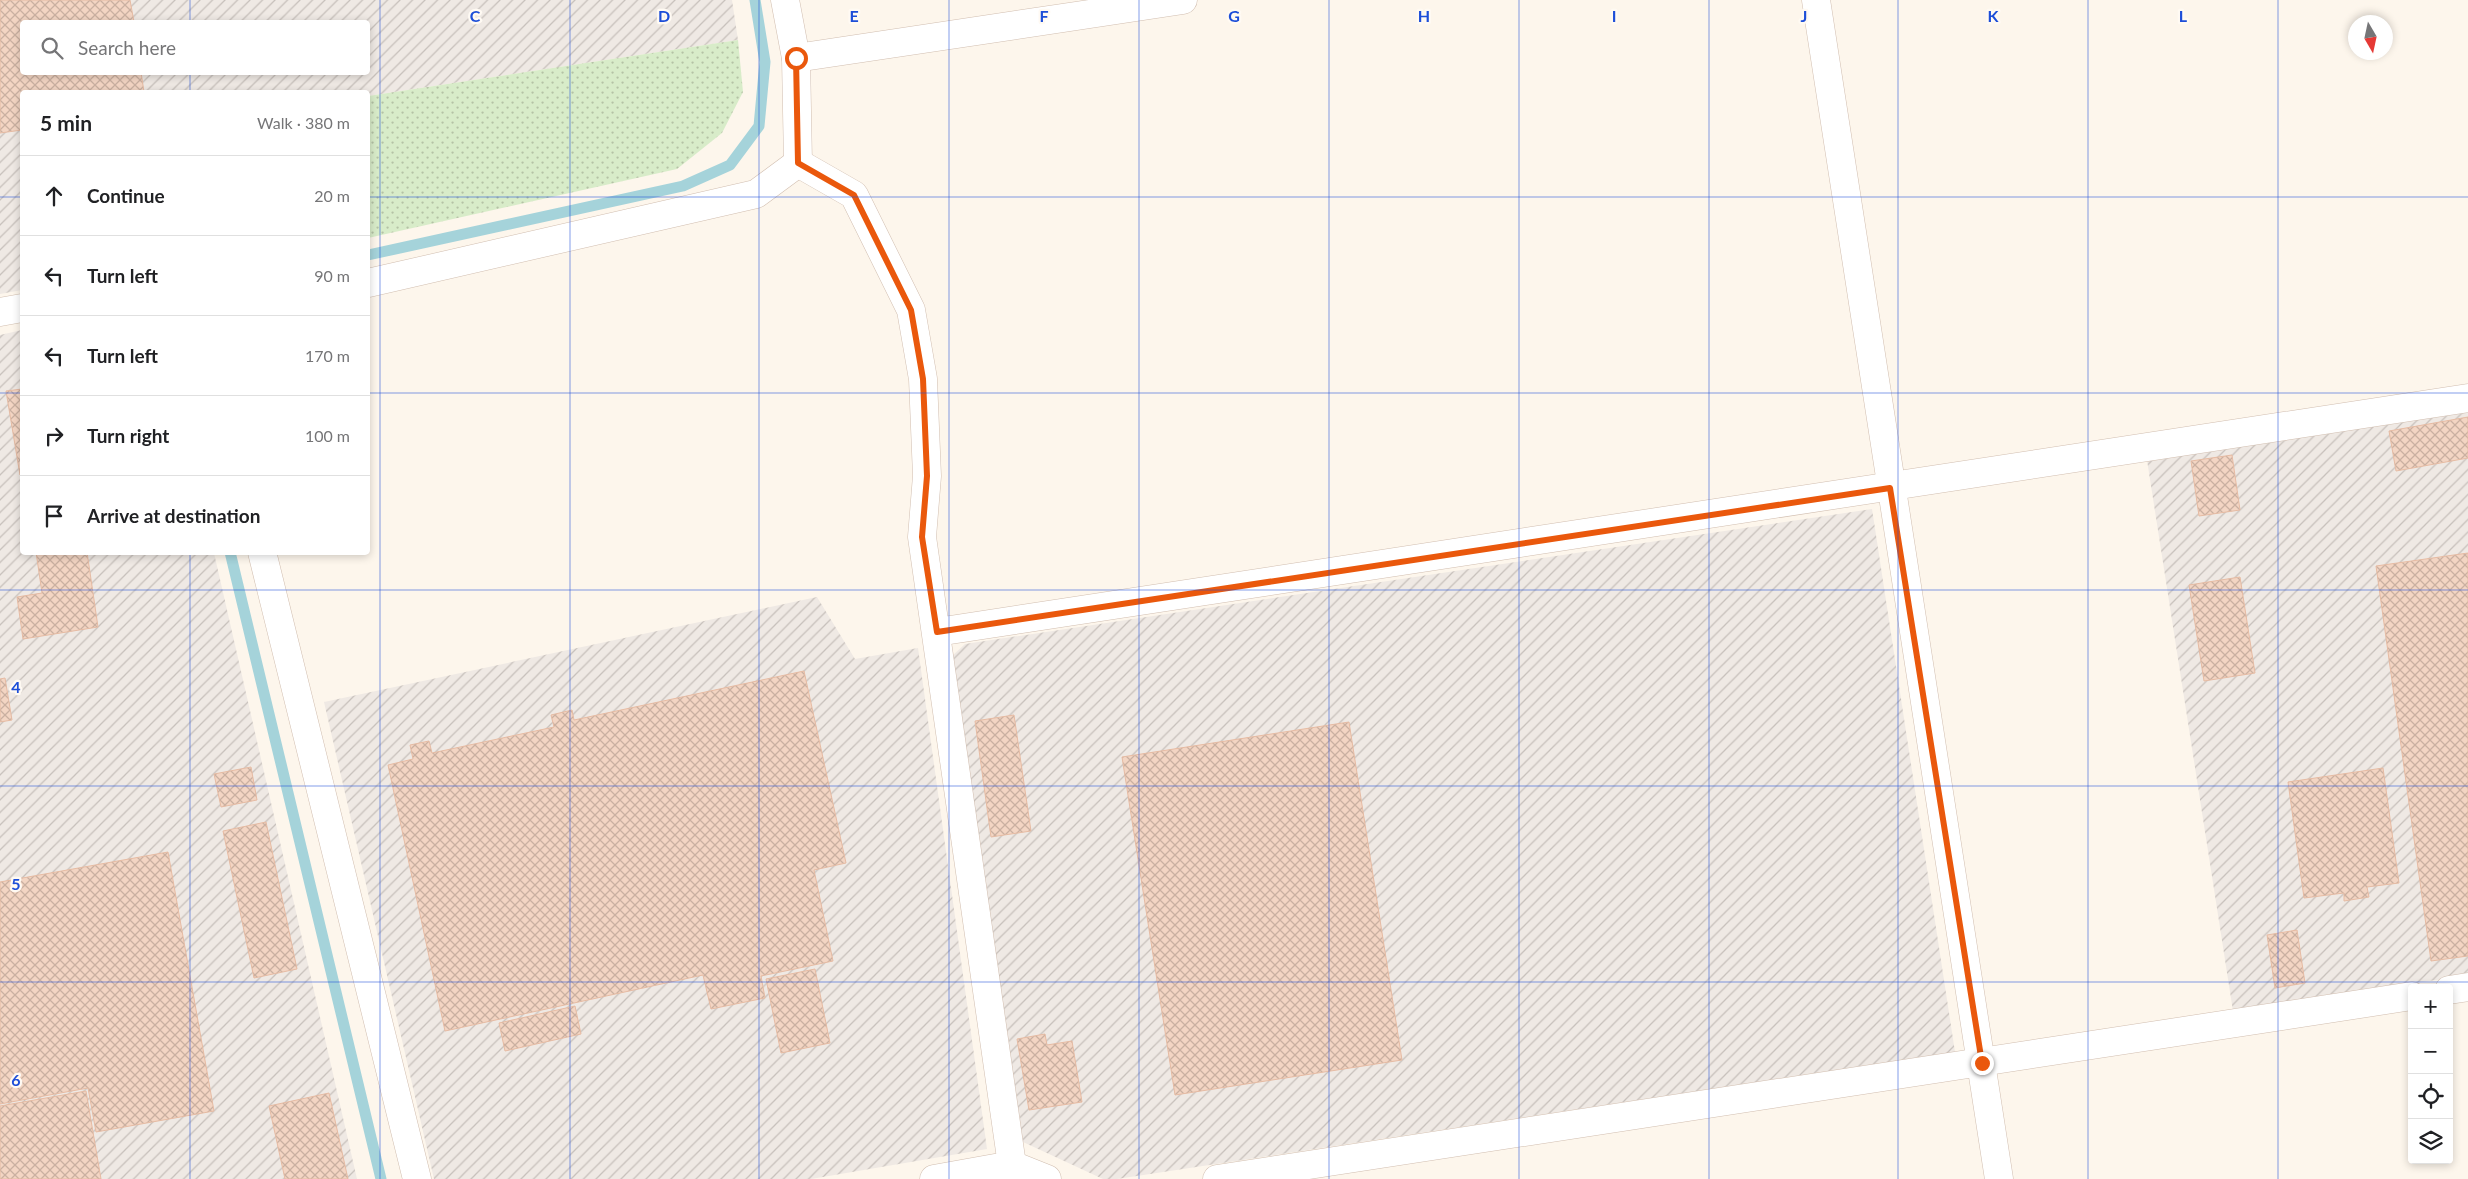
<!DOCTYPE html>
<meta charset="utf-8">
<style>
body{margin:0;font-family:Lato,sans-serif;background:#f6f6f6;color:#202124}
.controls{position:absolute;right:15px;bottom:15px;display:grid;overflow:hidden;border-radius:5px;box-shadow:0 2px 8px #0003}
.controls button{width:45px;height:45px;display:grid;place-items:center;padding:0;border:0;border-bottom:1px solid #e0e0e0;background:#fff;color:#202124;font:25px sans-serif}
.compass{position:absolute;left:2348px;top:15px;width:45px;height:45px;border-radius:50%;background:#fff;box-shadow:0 2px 8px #0003;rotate:171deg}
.stop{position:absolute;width:15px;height:15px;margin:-11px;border:4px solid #ea580c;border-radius:50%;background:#fff}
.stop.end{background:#ea580c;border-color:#fff;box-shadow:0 1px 5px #0008}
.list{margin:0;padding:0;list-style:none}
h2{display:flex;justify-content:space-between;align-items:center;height:65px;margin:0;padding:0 20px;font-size:21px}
h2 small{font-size:16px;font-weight:400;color:#757577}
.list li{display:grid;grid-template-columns:32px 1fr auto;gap:15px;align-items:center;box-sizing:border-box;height:80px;padding:0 20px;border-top:1px solid #e0e0e0}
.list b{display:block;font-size:19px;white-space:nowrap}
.list em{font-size:16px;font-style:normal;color:#757577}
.icon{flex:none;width:28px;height:28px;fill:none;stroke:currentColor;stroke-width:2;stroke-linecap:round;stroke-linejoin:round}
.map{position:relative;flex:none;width:2468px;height:1179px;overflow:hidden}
.search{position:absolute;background:#fff;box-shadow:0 2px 8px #0003;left:20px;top:20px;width:350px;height:55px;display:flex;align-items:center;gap:12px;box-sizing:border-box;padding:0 18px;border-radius:5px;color:#757577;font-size:19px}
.panel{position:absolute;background:#fff;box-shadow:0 2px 8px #0003;left:20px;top:90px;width:350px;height:465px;border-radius:5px}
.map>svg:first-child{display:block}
.industrial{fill:url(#industrial-furrows);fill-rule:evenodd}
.grass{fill:url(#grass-dots)}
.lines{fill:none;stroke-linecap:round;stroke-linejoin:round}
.stream{stroke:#a5d3da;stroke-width:11}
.building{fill:url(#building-cross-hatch);stroke:#e6bba3}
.minor-casing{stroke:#d1beb0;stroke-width:29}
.minor{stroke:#fff;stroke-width:28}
.route{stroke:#ea580c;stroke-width:6}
.grid{fill:none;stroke:#1d4ed8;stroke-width:1;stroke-opacity:0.55}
.grid-label{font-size:16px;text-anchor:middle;font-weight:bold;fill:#1d4ed8;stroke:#fffaf3;stroke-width:4.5;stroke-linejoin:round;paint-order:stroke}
</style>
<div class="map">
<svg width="2468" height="1179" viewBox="0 0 2468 1179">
<defs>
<pattern id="industrial-furrows" width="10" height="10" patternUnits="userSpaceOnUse" patternTransform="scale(1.25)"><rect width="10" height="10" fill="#efe9e4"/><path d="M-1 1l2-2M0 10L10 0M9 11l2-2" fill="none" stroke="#c7c0bb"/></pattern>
<pattern id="grass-dots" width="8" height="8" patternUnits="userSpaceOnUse" patternTransform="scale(1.25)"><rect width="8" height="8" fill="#d8ecc9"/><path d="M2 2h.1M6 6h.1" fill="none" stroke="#b4c2a5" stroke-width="1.8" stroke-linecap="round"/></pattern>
<pattern id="building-cross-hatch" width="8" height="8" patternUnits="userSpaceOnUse" patternTransform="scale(1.25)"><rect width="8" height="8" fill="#f3d5c3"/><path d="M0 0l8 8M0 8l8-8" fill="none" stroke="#cab0a1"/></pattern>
</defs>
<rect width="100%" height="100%" fill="#fdf6ec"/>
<g class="industrial">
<path d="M0,0H732L738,40L368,96V92H22V290L0,294ZM22,22H368V72H22Z"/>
<path d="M22,330V552L214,553L357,1179H0V335Z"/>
<path d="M2468,410V975L2233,1011L2147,460Z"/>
<path d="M1872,509L1955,1052L1117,1179H1103L1023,1142L952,656L965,644Z"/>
<path d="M817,597L855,659L918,648L987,1149L811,1179H434L324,702Z"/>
</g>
<path class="grass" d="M738,40L743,92L722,133L677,169L368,238V96Z"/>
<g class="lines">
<g class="stream">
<path d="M368,255L683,186L730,165L759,126L765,62L755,0"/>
<path d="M230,552L381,1179"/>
</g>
</g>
<g class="building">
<path d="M0,0H130L134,22H22V72H141L144,92H22V130L0,133Z"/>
<path d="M22,389V475H20L6,391Z"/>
<path d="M2468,417V458L2396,471L2389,431Z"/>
<path d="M2232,455L2240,510L2199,516L2191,461Z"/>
<path d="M36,552H87L98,627L23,639L17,597L42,593Z"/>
<path d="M2468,553V956L2431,961L2376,566Z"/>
<path d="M2240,577L2255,673L2204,681L2189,585Z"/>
<path d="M804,671L846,863L814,870L833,961L761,976L765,998L711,1009L703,975L445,1031L388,765L413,759L410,745L429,741L432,753L554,727L551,715L572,710L574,720Z"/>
<path d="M5,678L12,720L0,722V679Z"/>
<path d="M1014,715L1031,831L991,837L975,721Z"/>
<path d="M1349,722L1402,1060L1175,1095L1122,757Z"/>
<path d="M251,767L257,800L221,807L214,774Z"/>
<path d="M2383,768L2399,883L2367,887L2369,897L2344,901V893L2304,898L2288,782Z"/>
<path d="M266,822L297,969L254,978L223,831Z"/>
<path d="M168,852L214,1111L96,1132L88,1088L0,1104V882Z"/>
<path d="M2297,930L2305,983L2275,988L2267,935Z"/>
<path d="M815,969L830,1043L781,1053L766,979Z"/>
<path d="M575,1006L581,1034L505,1051L499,1023Z"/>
<path d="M1045,1034L1047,1045L1072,1041L1082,1102L1029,1110L1017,1039Z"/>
<path d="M86,1091L101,1179H0V1106Z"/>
<path d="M329,1093L348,1179H285L269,1106Z"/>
</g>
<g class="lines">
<defs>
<g id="minor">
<path d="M785,0L796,58L798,163"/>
<path d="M1816,0L1999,1179"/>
<path d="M796,58L1183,0"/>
<path d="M798,163L854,195L911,310L923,379L927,476L922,537L1012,1165"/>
<path d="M368,283L756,194L798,163"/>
<path d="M0,312L22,308"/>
<path d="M262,552L417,1179"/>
<path d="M937,632L2468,398"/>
<path d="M2449,990L2468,987"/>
<path d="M934,1179L1012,1165L1047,1179"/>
<path d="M1217,1179L2412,996"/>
</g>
</defs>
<use href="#minor" class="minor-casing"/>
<use href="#minor" class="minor"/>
</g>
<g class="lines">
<path class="route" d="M796,58L798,163L854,195L911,310L923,379L927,476L922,537L937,632L1890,488L1982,1063"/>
</g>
<path class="grid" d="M190,0V22M380,0V1179M570,0V1179M759,0V1179M949,0V1179M1139,0V1179M1329,0V1179M1519,0V1179M1709,0V1179M1898,0V1179M2088,0V1179M2278,0V1179M190,72V92M0,197H22M368,197H2468M0,393H22M368,393H2468M190,552V1179M0,590H2468M0,786H2468M0,982H2468"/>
<g class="grid-label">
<text x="475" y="22">C</text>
<text x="664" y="22">D</text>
<text x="854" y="22">E</text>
<text x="1044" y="22">F</text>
<text x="1234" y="22">G</text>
<text x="1424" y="22">H</text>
<text x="1614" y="22">I</text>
<text x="1804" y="22">J</text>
<text x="1993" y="22">K</text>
<text x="2183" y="22">L</text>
<text x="16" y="693">4</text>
<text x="16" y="890">5</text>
<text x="16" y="1086">6</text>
</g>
</svg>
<div class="controls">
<button>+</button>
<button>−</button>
<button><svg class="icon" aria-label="locate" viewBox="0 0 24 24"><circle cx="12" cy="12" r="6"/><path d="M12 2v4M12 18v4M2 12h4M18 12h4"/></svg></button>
<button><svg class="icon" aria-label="layers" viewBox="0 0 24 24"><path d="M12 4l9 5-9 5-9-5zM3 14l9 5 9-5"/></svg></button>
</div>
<svg class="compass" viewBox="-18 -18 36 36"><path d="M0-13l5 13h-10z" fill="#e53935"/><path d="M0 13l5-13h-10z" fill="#757577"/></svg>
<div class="stop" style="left:796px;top:58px"></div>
<div class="stop end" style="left:1982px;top:1063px"></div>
<div class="search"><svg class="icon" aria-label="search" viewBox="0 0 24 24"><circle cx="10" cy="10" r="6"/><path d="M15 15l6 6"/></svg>Search here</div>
<section class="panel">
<h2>5 min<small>Walk · 380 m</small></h2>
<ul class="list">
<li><svg class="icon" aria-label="ahead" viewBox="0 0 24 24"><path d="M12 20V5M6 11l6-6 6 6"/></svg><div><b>Continue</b></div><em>20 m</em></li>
<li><svg class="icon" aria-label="left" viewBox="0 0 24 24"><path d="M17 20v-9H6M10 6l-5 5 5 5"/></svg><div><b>Turn left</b></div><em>90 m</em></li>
<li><svg class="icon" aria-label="left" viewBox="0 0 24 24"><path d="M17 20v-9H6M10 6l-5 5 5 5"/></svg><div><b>Turn left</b></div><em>170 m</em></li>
<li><svg class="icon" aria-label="right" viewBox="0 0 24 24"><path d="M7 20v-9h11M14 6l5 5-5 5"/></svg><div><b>Turn right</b></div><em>100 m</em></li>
<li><svg class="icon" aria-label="arrive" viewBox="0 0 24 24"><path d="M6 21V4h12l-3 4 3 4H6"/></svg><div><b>Arrive at destination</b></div></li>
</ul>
</section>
</div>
